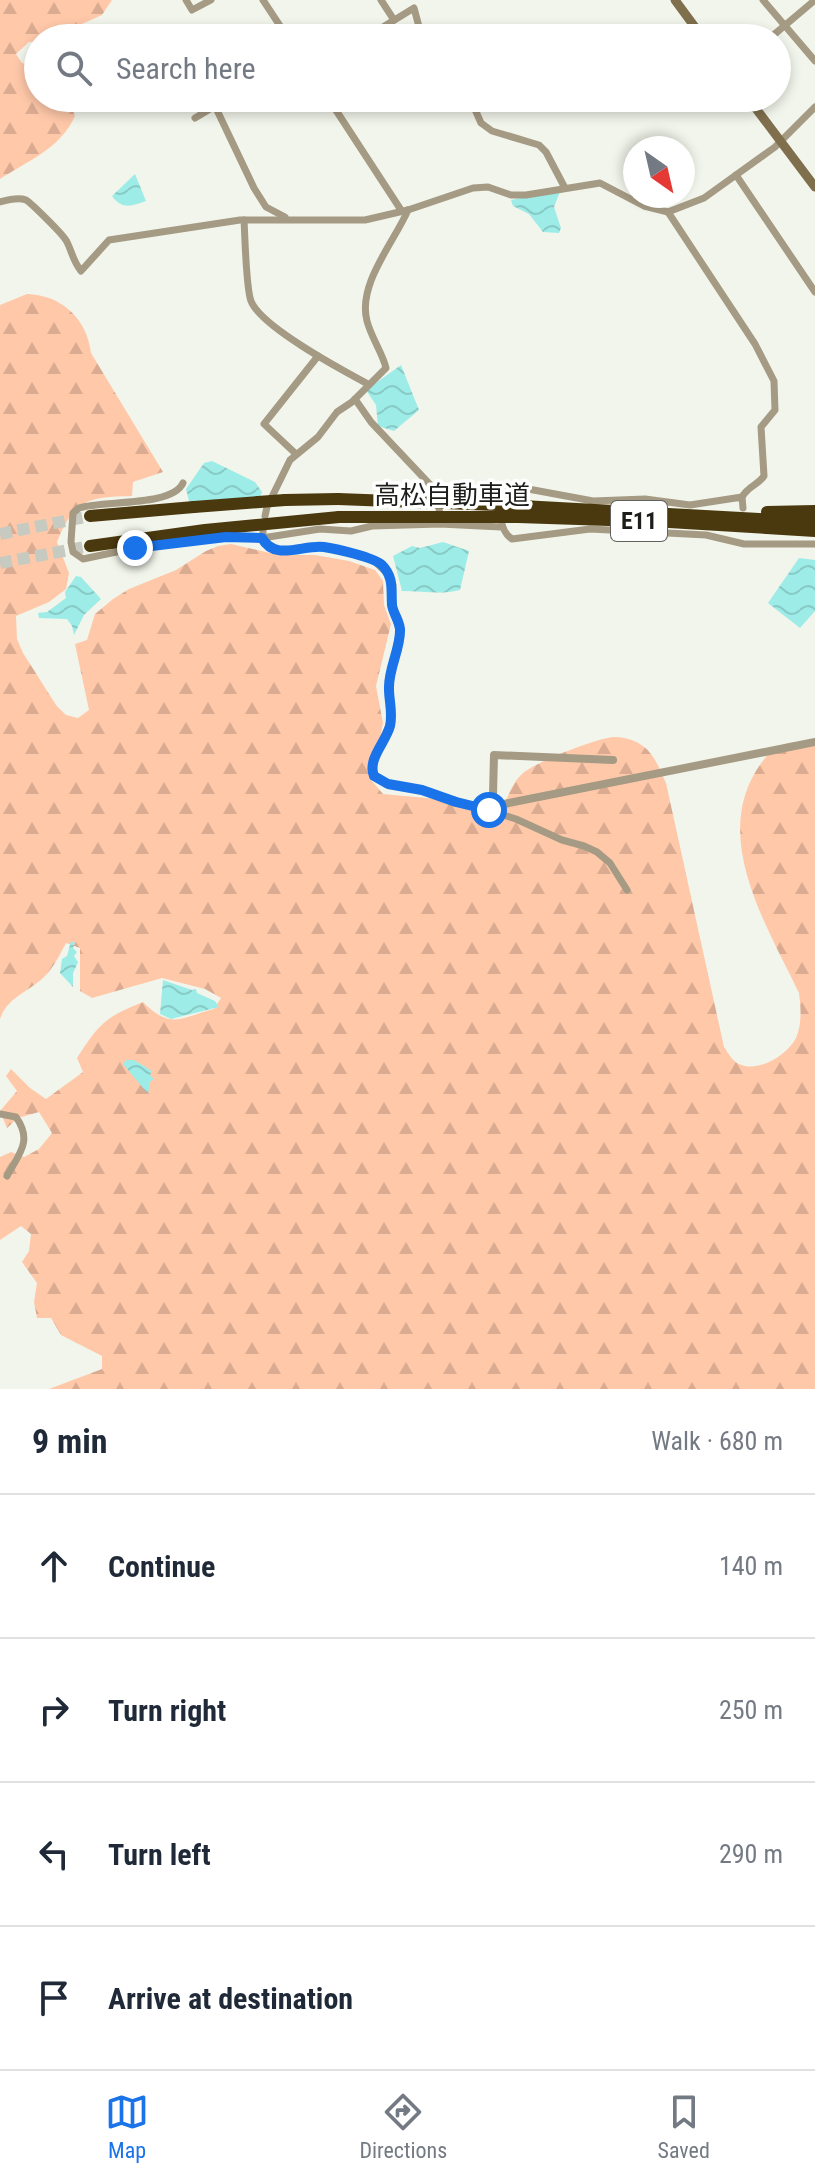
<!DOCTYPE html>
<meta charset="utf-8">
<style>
body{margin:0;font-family:"Roboto Condensed","Noto Sans JP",sans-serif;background:#f6f6f7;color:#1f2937}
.compass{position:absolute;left:623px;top:136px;width:72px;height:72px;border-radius:50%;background:#fff;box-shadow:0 4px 12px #0003;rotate:146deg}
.stop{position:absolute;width:24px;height:24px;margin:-18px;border:6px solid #1a73e8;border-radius:50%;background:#fff}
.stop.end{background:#1a73e8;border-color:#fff;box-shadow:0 2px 8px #0008}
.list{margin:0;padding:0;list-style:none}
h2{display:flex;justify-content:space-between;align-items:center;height:104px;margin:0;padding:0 32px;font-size:34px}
h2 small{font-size:26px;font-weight:400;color:#747a83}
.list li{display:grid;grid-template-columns:52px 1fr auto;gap:24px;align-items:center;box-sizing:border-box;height:144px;padding:0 32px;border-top:2px solid #e0e1e3}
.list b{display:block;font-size:30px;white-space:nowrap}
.list em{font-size:26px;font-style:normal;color:#747a83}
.icon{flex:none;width:44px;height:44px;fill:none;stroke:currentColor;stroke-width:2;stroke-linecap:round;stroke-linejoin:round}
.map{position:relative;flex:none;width:815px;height:1389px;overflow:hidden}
.search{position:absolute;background:#fff;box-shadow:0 4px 12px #0003;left:24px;right:24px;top:24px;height:88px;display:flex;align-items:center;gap:20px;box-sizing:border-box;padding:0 28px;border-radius:44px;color:#747a83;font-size:30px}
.sheet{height:680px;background:#fff}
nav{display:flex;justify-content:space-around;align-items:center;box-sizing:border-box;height:112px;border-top:2px solid #e0e1e3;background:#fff;font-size:22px;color:#747a83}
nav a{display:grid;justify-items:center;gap:4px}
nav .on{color:#1a73e8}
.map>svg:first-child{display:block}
.forest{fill:url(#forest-firs)}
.water{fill:url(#water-waves)}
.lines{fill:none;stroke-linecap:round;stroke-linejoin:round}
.motorway-tunnel{stroke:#c7cac1;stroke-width:12;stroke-dasharray:12 6;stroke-linecap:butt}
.minor{stroke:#a59a83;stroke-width:7}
.tertiary{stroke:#a59a83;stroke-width:8}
.secondary{stroke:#7f6f4d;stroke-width:9}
.motorway{stroke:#4a380e;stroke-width:12}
.motorway-bridge{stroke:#4a380e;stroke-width:12}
.route{stroke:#1a73e8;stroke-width:10}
.labels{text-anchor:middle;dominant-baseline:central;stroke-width:7;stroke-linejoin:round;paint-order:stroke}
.shield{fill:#fff;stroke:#61625f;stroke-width:2}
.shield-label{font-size:24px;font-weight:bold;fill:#1d1e1b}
.street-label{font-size:26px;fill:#1d1e1b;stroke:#fff}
</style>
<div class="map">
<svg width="815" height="1389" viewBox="0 0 815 1389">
<defs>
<pattern id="forest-firs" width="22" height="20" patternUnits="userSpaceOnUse" patternTransform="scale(2)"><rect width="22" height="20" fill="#ffc8a9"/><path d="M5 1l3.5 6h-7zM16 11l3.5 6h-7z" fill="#daab91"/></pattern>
<pattern id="water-waves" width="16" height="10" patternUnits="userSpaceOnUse" patternTransform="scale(2)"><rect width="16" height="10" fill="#9dece7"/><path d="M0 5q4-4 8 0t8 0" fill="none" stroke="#87cac6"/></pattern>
</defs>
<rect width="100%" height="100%" fill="#f2f5eb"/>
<g class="forest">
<path d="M0,0H112L102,15L82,24L66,36L38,38V42H29L16,54L22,63L38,66V98H68L75,116C60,149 29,160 0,179Z"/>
<path d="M27,294C62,295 87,319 91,353L163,472L133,482L132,496C87,497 74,500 57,542L69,573L66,589L49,602L16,616L17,639L23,653L56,705L66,715L78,718L89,710L75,644L87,640L95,614L113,599L129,589L176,570L206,551L218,546L231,544L279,555H315L349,561L375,570L383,581L384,605L391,624L376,686L383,723L371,780L383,794L448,800L501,811C507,799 512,783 522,774C535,762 597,738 614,737C624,737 635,740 643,746C655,755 660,770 666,783L724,1047C729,1054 733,1063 742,1065C760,1072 788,1054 796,1038C802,1024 801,1008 799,993C767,925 708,835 762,762C776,743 792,738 815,746V1389H49L102,1369V1356L61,1335L51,1318H37L34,1302L37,1283L22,1262L29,1251L31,1234L21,1226L0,1240V1157L11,1152L24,1157L39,1149L52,1133L39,1112L18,1118L7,1128L0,1111L17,1091L6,1076L11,1069L30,1088L46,1099L83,1072L77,1058C99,1024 105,1017 143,1002C171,1030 179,1018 214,1009L221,998L205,989L162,978L92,998L80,991V948L66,943C60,954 54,967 45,976C28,993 8,996 0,1019V305Z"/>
</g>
<g class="water">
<path d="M135,174L146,201C132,206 122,210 112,196Z"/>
<path d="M561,189L554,207L561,228L559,233L543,232L529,214L513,206L511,200Z"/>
<path d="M401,365L419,410L394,431L378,426L376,405L366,390Z"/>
<path d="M212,461L255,482L262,492L256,507L197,512L189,501L186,489L204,463Z"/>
<path d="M443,542L469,551L460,590C440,595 423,591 402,591L393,556L412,546L420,548Z"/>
<path d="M799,558L815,560V611L800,628L768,603Z"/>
<path d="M76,576L81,577L101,599L84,615L74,635L72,626L67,619L39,618L38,613L47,612L66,598L65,592Z"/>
<path d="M71,941L75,943L73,948L77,952L74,956L78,962L73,973V987L60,973L62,959L67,956Z"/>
<path d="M163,980L192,990L196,989L197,993L215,1001L219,1007L171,1019L160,1014Z"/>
<path d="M126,1060H134L152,1071L150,1075L154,1079L150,1082L148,1094L123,1064Z"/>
</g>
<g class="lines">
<g class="motorway-tunnel">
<path d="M0,534L90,516"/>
<path d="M0,563L90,546"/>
</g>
<g class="minor">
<path d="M186,0L192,10L211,0"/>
<path d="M263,0L288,38"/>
<path d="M381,0L394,20"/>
<path d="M763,0L815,61"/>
<path d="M365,38L414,8L422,38"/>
<path d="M770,38L815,0"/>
<path d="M328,98L401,210"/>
<path d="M470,98L481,123L492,131L539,145L546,152L565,188"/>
<path d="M195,118L215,106L254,188L266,207L285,217"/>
<path d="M736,175L815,292"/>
<path d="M0,202C7,200 18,197 26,200C31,203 64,235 67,242C72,252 73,261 81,271L109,240L240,220H365L408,210L473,188L488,187L511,195H526L600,183L644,206L668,212L704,198L775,147L815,107"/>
<path d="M668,212L755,344L774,381L775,410L761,427L764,476C758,485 748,486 742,497"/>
<path d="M244,220C245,237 246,288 251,301C261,327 342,370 368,384"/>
<path d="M355,399L371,422L438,493L440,520"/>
<path d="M296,454L264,424L318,356"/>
<path d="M183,483C172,507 103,500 79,508L73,513L71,542L73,552L83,559L135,548L211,538H262L320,529L351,531L372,526L440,524L501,527"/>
<path d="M743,508L742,497L690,505L645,499L593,501L512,486C499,497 496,529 512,539L590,529L706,535L744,544H815"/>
<path d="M265,516L267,507L290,460L318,437L337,412L352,402L386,368C383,354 371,337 367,321C357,284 395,241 408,210"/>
<path d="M263,530V542L281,551L321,546L372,559L388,574L393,585L392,607L400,632L390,675L391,721L373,761L371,769L374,776L388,784L422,790L516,819L562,840L584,846L597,852L610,863L627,890"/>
<path d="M0,1114L16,1117C33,1141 19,1154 7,1176"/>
</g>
<path class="tertiary" d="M613,760L494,755L493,795L498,804H504L815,742"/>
<g class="secondary">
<path d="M675,0L703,38"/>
<path d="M748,98L815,187"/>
</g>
<g class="motorway">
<path d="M285,500L338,499"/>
<path d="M522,506L815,522"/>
<path d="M767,512L815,511"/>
<path d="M90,516L194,507"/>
<path d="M518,517L669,522L815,531"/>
<path d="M90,546L205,530L339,517"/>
</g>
<g class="motorway-bridge">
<path d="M338,499L522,506"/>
<path d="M194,507L285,500"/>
<path d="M339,517H518"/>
</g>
</g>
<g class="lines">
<path class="route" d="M135,548L226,537L262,538C275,562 304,544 324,547C337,549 373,557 382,565C394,577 391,590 392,605C393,613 399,620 400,629C401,648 388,669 389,689C389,701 393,713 390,726C386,742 367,759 374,776L388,784L422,790L456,802L489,810"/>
</g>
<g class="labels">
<rect class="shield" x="611" y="501" width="56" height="40" rx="6"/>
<g class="shield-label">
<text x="639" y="521">E11</text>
</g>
<g class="street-label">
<text x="452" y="495">高松自動車道</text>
</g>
</g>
</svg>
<svg class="compass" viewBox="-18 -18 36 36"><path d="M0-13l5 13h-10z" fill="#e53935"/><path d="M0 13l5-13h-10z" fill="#747a83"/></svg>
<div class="stop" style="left:489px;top:810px"></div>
<div class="stop end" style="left:135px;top:548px"></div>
<div class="search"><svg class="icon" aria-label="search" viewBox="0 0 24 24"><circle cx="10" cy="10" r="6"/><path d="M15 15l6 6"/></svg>Search here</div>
</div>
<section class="sheet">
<h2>9 min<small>Walk · 680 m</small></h2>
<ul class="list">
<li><svg class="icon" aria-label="ahead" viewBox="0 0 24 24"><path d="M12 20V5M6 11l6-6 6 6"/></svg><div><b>Continue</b></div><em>140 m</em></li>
<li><svg class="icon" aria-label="right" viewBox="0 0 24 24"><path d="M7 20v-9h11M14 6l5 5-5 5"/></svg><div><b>Turn right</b></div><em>250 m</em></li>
<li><svg class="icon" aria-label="left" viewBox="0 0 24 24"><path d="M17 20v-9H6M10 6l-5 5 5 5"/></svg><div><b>Turn left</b></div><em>290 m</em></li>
<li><svg class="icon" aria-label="arrive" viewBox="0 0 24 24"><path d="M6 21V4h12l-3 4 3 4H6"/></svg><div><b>Arrive at destination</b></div></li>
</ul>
</section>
<nav>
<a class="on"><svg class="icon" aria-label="map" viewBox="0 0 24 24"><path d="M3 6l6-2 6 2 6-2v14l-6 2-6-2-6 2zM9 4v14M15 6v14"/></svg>Map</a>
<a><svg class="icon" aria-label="directions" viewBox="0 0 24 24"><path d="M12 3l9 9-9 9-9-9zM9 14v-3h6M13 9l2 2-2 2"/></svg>Directions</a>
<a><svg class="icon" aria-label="saved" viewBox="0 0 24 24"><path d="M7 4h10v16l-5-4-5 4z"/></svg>Saved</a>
</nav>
